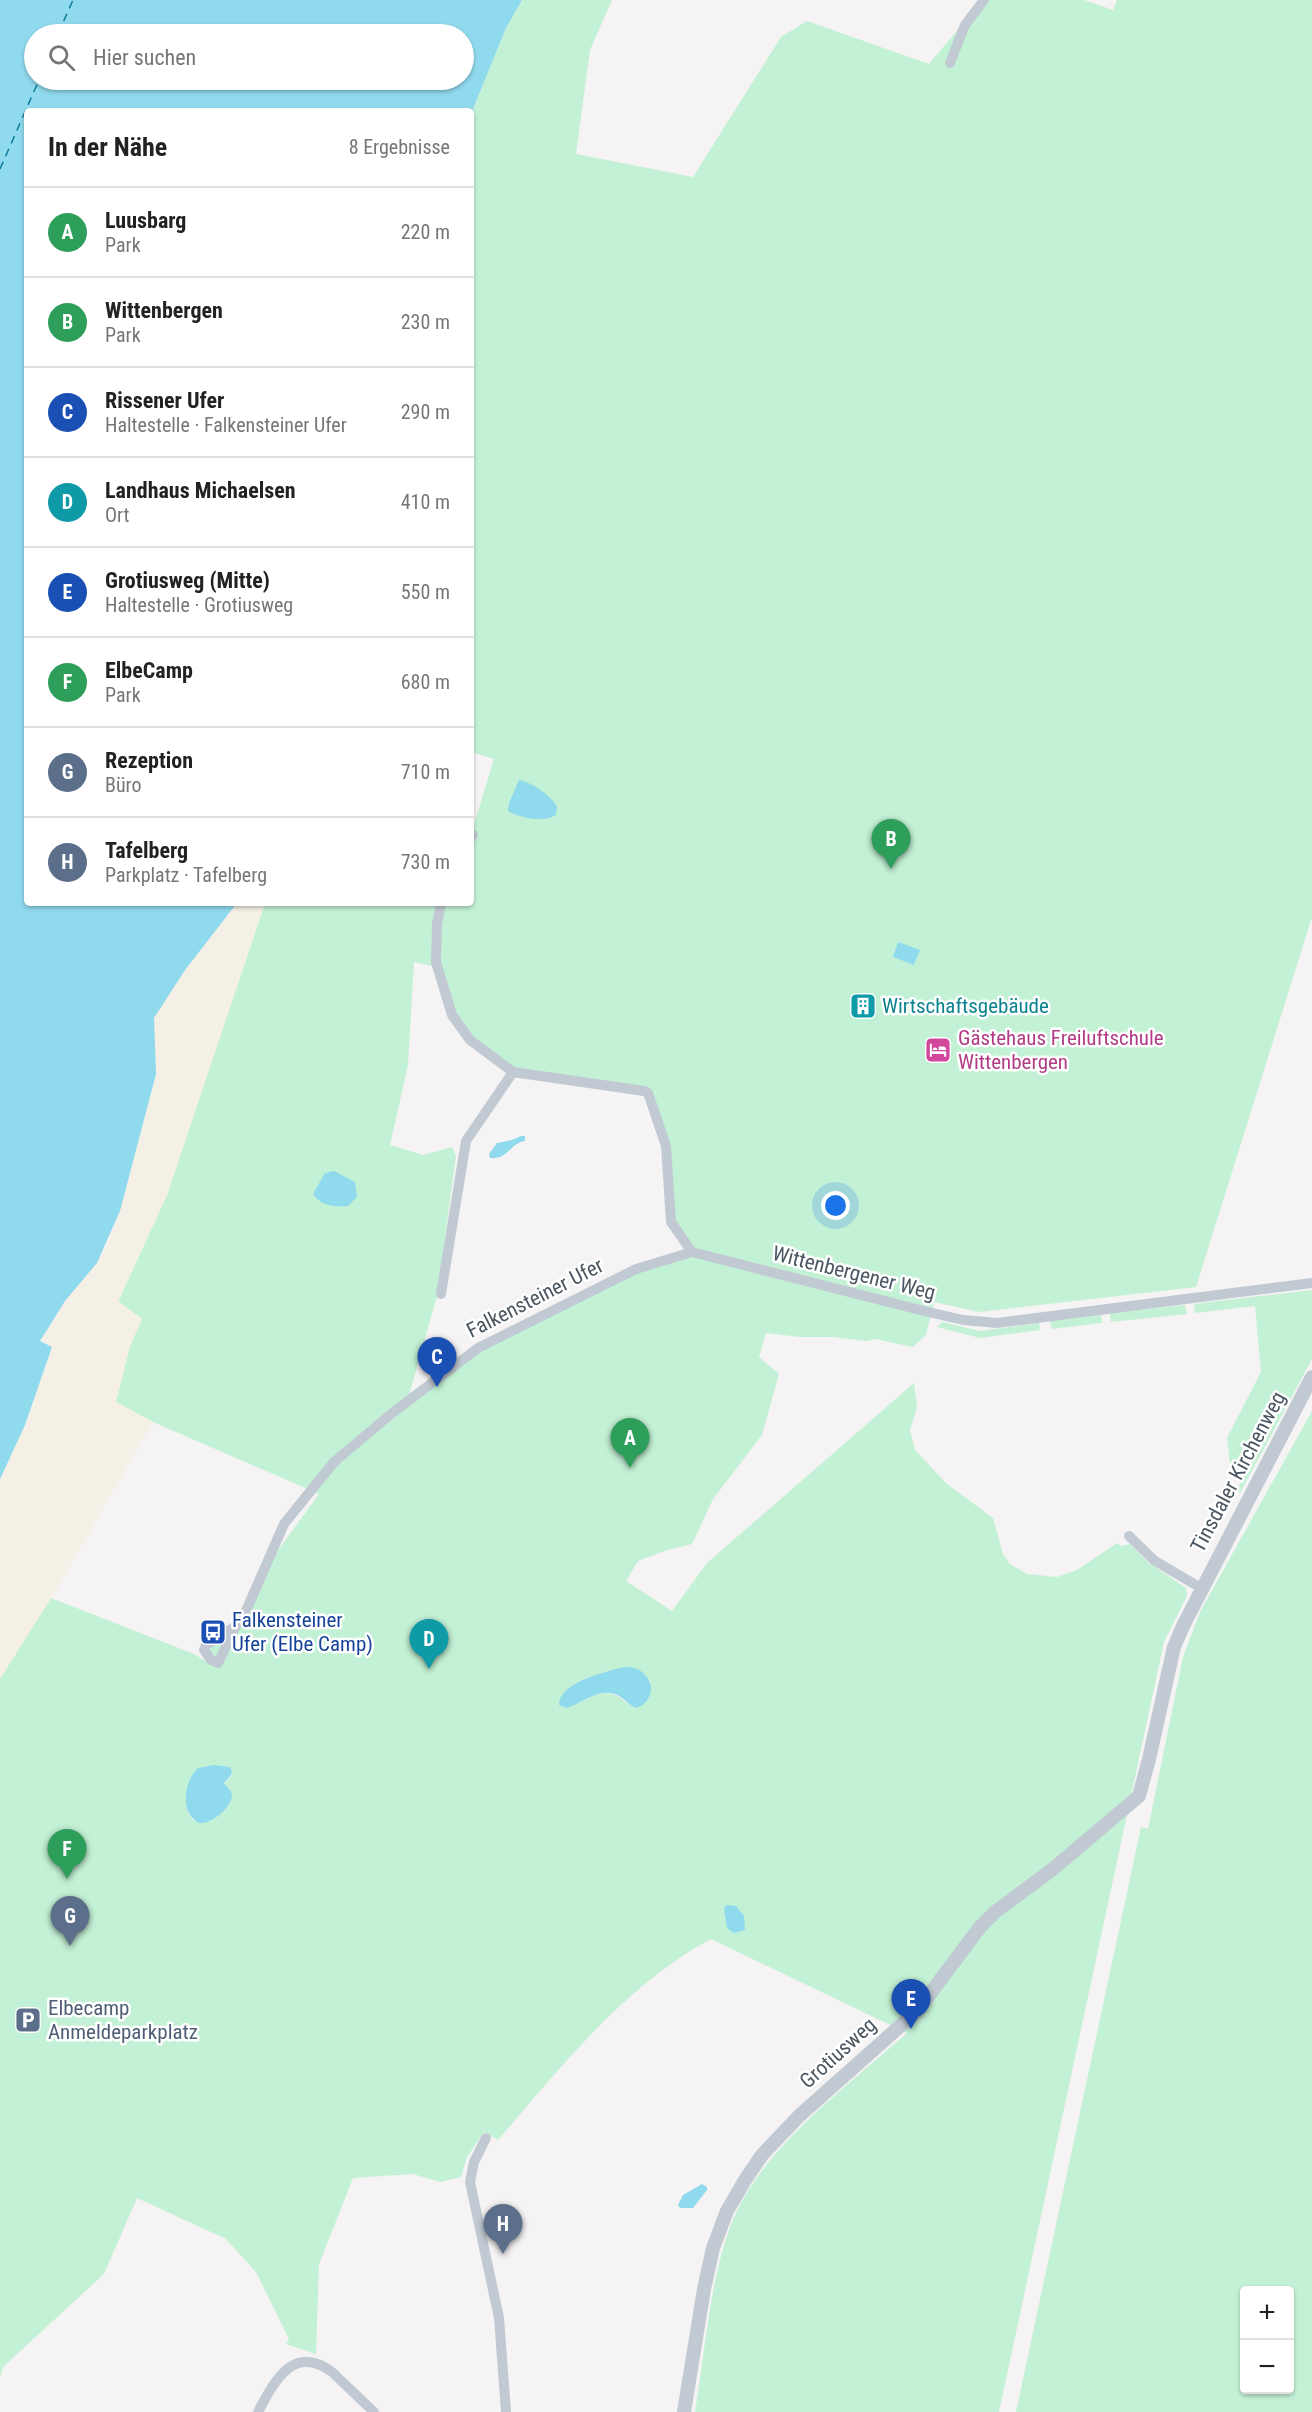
<!DOCTYPE html>
<html lang="de">
<meta charset="utf-8">
<style>
body{margin:0;font-family:"Roboto Condensed",sans-serif;background:#f2f2f2;color:#222}
.controls{position:absolute;right:18px;bottom:18px;display:grid;overflow:hidden;border-radius:6px;box-shadow:0 2px 4px #0004}
.controls button{width:54px;height:54px;display:grid;place-items:center;padding:0;border:0;border-bottom:2px solid #e0e0e0;background:#fff;color:#222;font:30px sans-serif}
.you{position:absolute;left:836px;top:1206px;width:21px;height:21px;margin:-15px;border:4px solid #fff;border-radius:50%;background:#1a73e8;box-shadow:0 0 0 9px #1a73e833}
.badge{display:grid;place-items:center;width:39px;height:39px;border-radius:50%;background:#1a73e8;color:#fff;font-size:20px;font-weight:700}
.pin{position:absolute;translate:-50% -50px;filter:drop-shadow(0 2px 3px #0008)}
.pin::after{content:'';position:absolute;top:32px;width:21px;height:18px;background:inherit;clip-path:polygon(0 0,100% 0,50% 100%)}
.list{margin:0;padding:0;list-style:none}
h2{display:flex;justify-content:space-between;align-items:center;height:78px;margin:0;padding:0 24px;font-size:26px}
h2 small{font-size:20px;font-weight:400;color:#767676}
.list li{display:grid;grid-template-columns:39px 1fr auto;gap:18px;align-items:center;box-sizing:border-box;height:90px;padding:0 24px;border-top:2px solid #e0e0e0}
.list b{display:block;font-size:22px;white-space:nowrap}
.list p{margin:0;font-size:20px;white-space:nowrap;color:#767676}
.list em{font-size:20px;font-style:normal;color:#767676}
.icon{flex:none;width:33px;height:33px;fill:none;stroke:currentColor;stroke-width:2;stroke-linecap:round;stroke-linejoin:round}
.map{position:relative;flex:none;width:1312px;height:2412px;overflow:hidden}
.search{position:absolute;background:#fff;box-shadow:0 2px 4px #0004;left:24px;top:24px;width:450px;height:66px;display:flex;align-items:center;gap:15px;box-sizing:border-box;padding:0 21px;border-radius:33px;color:#767676;font-size:22px}
.panel{position:absolute;background:#fff;box-shadow:0 2px 4px #0004;left:24px;top:108px;width:450px;height:798px;border-radius:6px}
.map>svg:first-child{display:block}
.green{fill:#c3f1d5;fill-rule:evenodd}
.sand{fill:#f5f0e5}
.water{fill:#90daee;fill-rule:evenodd}
.lines{fill:none;stroke-linecap:round;stroke-linejoin:round}
.ferry{stroke:#0c7c9b;stroke-width:1.5;stroke-dasharray:8 6;stroke-linecap:butt}
.minor{stroke:#c1cad2;stroke-width:10}
.tertiary{stroke:#c1cad2;stroke-width:14}
.labels{text-anchor:middle;dominant-baseline:central;stroke-width:5;stroke-linejoin:round;paint-order:stroke}
.culture-label{font-size:21px;fill:#0d838f;stroke:#fff;text-anchor:start}
.hotel-label{font-size:21px;fill:#b23c85;stroke:#fff;text-anchor:start}
.street-label{font-size:21px;fill:#4a5661;stroke:#fff}
.transit-label{font-size:21px;fill:#164399;stroke:#fff;text-anchor:start}
.service-label{font-size:21px;fill:#4e5e75;stroke:#fff;text-anchor:start}
</style>
<div class="map">
<svg width="1312" height="2412" viewBox="0 0 1312 2412">
<rect width="100%" height="100%" fill="#f5f3f3"/>
<g class="green">
<path d="M522,0H612L590,50L576,154L693,177L781,37L807,21L929,64L983,0H1084L1113,10L1117,0H1312V917L1196,1287L979,1312L934,1302L926,1335L913,1347L875,1339L866,1341L832,1337H799L766,1333L759,1357L779,1374L762,1435L713,1499L692,1544L664,1551L638,1561L626,1581L672,1611L707,1563L914,1383L917,1407L910,1430L915,1450L947,1484L993,1518L1003,1554L1010,1564L1027,1574L1057,1577L1077,1570L1117,1543L1121,1546L1130,1544L1149,1563L1186,1588L1187,1596L1164,1642L999,2412H695C705,2352 711,2265 737,2211C769,2143 851,2083 907,2033L711,1939C624,1986 562,2066 498,2140L484,2132L467,2157L461,2177L440,2182L413,2174L353,2178L319,2264L316,2354L286,2344L289,2339L256,2272L226,2239L137,2198L104,2274L3,2367L0,2378V1634L44,1597L51,1598L194,1654L209,1663L214,1655L208,1650L225,1637L276,1553L319,1494L153,1422L116,1402L130,1346L142,1319L118,1302L167,1195L265,903H471V834L494,759L471,752V114L506,28ZM414,962L440,968L451,1007L474,1041L510,1068L647,1089L669,1146L673,1222L694,1254L635,1272L472,1353L406,1406L437,1296L456,1156L452,1147L423,1155L390,1145L408,1065ZM629,1667L634,1668L650,1681L626,1703C607,1682 588,1700 567,1708L562,1695C582,1679 603,1670 629,1667ZM213,1765L232,1775L224,1783L230,1789L232,1797L224,1807L194,1821C180,1806 186,1783 198,1768Z"/>
<path d="M1312,1290V1359L1240,1493L1236,1491L1242,1481L1231,1473L1227,1438L1261,1372L1255,1306L1195,1313L1194,1304Z"/>
<path d="M1185,1305L1187,1314L1111,1322L1110,1313Z"/>
<path d="M1101,1315L1102,1323L1052,1329L1050,1321Z"/>
<path d="M942,1322L980,1331L1039,1323L1040,1330L980,1338L937,1327Z"/>
<path d="M1312,1411V2412H1016L1141,1827L1148,1829L1183,1657L1200,1612ZM1244,2290H1290V2390H1244Z"/>
</g>
<path class="sand" d="M166,903H265L167,1195L118,1301L142,1319L130,1346L116,1402L153,1422L55,1592L0,1679V1479L25,1425L52,1348L40,1342L65,1301L97,1263L105,1249L120,1211L156,1074L91,1000Z"/>
<g class="water">
<path d="M0,0H522L506,28L471,114V111H27V903H237L185,970L154,1018L156,1074L120,1211L97,1263L65,1301L40,1341L52,1347L25,1425L0,1479ZM34,34H464V80H34Z"/>
<path d="M519,780C534,783 548,794 557,806L556,815C544,823 520,818 508,811L509,803Z"/>
<path d="M898,942L920,950L914,965L893,957Z"/>
<path d="M521,1136H525V1141C510,1143 508,1160 490,1158L489,1154L497,1143L512,1140Z"/>
<path d="M334,1171L355,1182L357,1197L348,1206C334,1207 321,1206 313,1194L325,1173Z"/>
<path d="M625,1667C649,1665 663,1696 637,1708C628,1705 624,1698 617,1695C600,1687 582,1703 567,1708L559,1705C559,1682 607,1671 625,1667Z"/>
<path d="M213,1765L230,1767C235,1775 228,1777 224,1783C227,1787 232,1791 232,1795C232,1807 211,1825 199,1823C179,1813 184,1781 198,1768Z"/>
<path d="M726,1905L736,1906L744,1916L745,1930L734,1933L727,1928L724,1909Z"/>
<path d="M702,2184L707,2187V2190L693,2208H680L678,2205L683,2195Z"/>
</g>
<g class="lines">
<g class="ferry">
<path d="M58,34L73,0"/>
<path d="M0,169L39,80"/>
</g>
<g class="minor">
<path d="M950,63L965,25L984,0"/>
<path d="M471,838L473,835"/>
<path d="M441,903L437,924L436,962L452,1015L470,1040L513,1072L644,1091L648,1093L666,1146L671,1222L692,1252L924,1311L963,1320L997,1323L1312,1283"/>
<path d="M441,1294L466,1141L513,1072"/>
<path d="M1129,1536L1155,1561L1201,1588"/>
<path d="M236,1626L206,1645L204,1650L211,1660L218,1663L236,1626L245,1613L284,1524L334,1462L391,1414L478,1348L636,1269L692,1252"/>
<path d="M486,2138L474,2162L470,2182L499,2318L506,2412"/>
<path d="M258,2412C274,2382 293,2343 332,2372L374,2412"/>
</g>
<path class="tertiary" d="M684,2412L704,2289L713,2248L727,2211L745,2180L762,2155L799,2116L917,2011L980,1927L995,1912L1053,1869L1139,1796L1149,1759L1174,1647L1183,1626L1312,1377"/>
</g>
<defs>
<symbol id="building-square" viewBox="-11 -11 22 22"><rect x="-9" y="-9" width="18" height="18" rx="4" fill="#0f9aa8" stroke="#fff"/><path d="M-4-6H4V6H1V3H-1V6H-4ZM-2.5-4.3h1.7v1.8h-1.7ZM.8-4.3h1.7v1.8H.8ZM-2.5-1h1.7V.8h-1.7ZM.8-1h1.7V.8H.8Z" fill="#fff"/></symbol>
<symbol id="hotel-square" viewBox="-11 -11 22 22"><rect x="-9" y="-9" width="18" height="18" rx="4" fill="#d1479c" stroke="#fff"/><path d="M-6-4.5h1.5V1H6V5H4.5V3h-9V5H-6ZM-4 0a1.8 1.8 0 1 1 3.6 0ZM.5 0V-2.5h3Q6-2.5 6 0Z" fill="#fff"/></symbol>
<symbol id="bus-square" viewBox="-11 -11 22 22"><rect x="-9" y="-9" width="18" height="18" rx="4" fill="#1a4fb4" stroke="#fff"/><path d="M-5-6H5V4H4V6H2V4H-2V6H-4V4H-5ZM-3.5-4V0h7V-4ZM-3.5 1.2v1.5H-2V1.2ZM2 1.2v1.5H3.5V1.2Z" fill="#fff"/></symbol>
<symbol id="parking-square" viewBox="-11 -11 22 22"><rect x="-9" y="-9" width="18" height="18" rx="4" fill="#5c6f8a" stroke="#fff"/><path d="M-3.5-5.5H1a3.5 3.5 0 0 1 0 7H-1V5.5H-3.5ZM-1-3.4V-.6H.8a1.4 1.4 0 0 0 0-2.8Z" fill="#fff"/></symbol>
</defs>
<g fill-rule="evenodd">
<use href="#building-square" x="848" y="991" width="30" height="30"/>
<use href="#hotel-square" x="923" y="1035" width="30" height="30"/>
<use href="#bus-square" x="198" y="1617" width="30" height="30"/>
<use href="#parking-square" x="13" y="2005" width="30" height="30"/>
</g>
<g class="labels">
<g class="culture-label">
<text x="882" y="1006">Wirtschaftsgebäude</text>
</g>
<g class="hotel-label">
<text x="958" y="1038">Gästehaus Freiluftschule<tspan x="958" dy="24">Wittenbergen</tspan></text>
</g>
<g class="street-label">
<text transform="translate(854 1273) rotate(14)">Wittenbergener Weg</text>
<text transform="translate(535 1298) rotate(-27)">Falkensteiner Ufer</text>
<text transform="translate(1238 1472) rotate(-62)">Tinsdaler Kirchenweg</text>
<text transform="translate(838 2053) rotate(-42)">Grotiusweg</text>
</g>
<g class="transit-label">
<text x="232" y="1620">Falkensteiner<tspan x="232" dy="24">Ufer (Elbe Camp)</tspan></text>
</g>
<g class="service-label">
<text x="48" y="2008">Elbecamp<tspan x="48" dy="24">Anmeldeparkplatz</tspan></text>
</g>
</g>
</svg>
<div class="controls">
<button>+</button>
<button>−</button>
</div>
<div class="you"></div>
<div class="pin badge" style="left:630px;top:1468px;background:#2e9e5b">A</div>
<div class="pin badge" style="left:891px;top:869px;background:#2e9e5b">B</div>
<div class="pin badge" style="left:437px;top:1387px;background:#1a4fb4">C</div>
<div class="pin badge" style="left:429px;top:1669px;background:#0f9aa8">D</div>
<div class="pin badge" style="left:911px;top:2029px;background:#1a4fb4">E</div>
<div class="pin badge" style="left:67px;top:1879px;background:#2e9e5b">F</div>
<div class="pin badge" style="left:70px;top:1946px;background:#5c6f8a">G</div>
<div class="pin badge" style="left:503px;top:2254px;background:#5c6f8a">H</div>
<div class="search"><svg class="icon" aria-label="search" viewBox="0 0 24 24"><circle cx="10" cy="10" r="6"/><path d="M15 15l6 6"/></svg>Hier suchen</div>
<section class="panel">
<h2>In der Nähe<small>8 Ergebnisse</small></h2>
<ul class="list">
<li><span class="badge" style="background:#2e9e5b">A</span><div><b>Luusbarg</b><p>Park</p></div><em>220 m</em></li>
<li><span class="badge" style="background:#2e9e5b">B</span><div><b>Wittenbergen</b><p>Park</p></div><em>230 m</em></li>
<li><span class="badge" style="background:#1a4fb4">C</span><div><b>Rissener Ufer</b><p>Haltestelle · Falkensteiner Ufer</p></div><em>290 m</em></li>
<li><span class="badge" style="background:#0f9aa8">D</span><div><b>Landhaus Michaelsen</b><p>Ort</p></div><em>410 m</em></li>
<li><span class="badge" style="background:#1a4fb4">E</span><div><b>Grotiusweg (Mitte)</b><p>Haltestelle · Grotiusweg</p></div><em>550 m</em></li>
<li><span class="badge" style="background:#2e9e5b">F</span><div><b>ElbeCamp</b><p>Park</p></div><em>680 m</em></li>
<li><span class="badge" style="background:#5c6f8a">G</span><div><b>Rezeption</b><p>Büro</p></div><em>710 m</em></li>
<li><span class="badge" style="background:#5c6f8a">H</span><div><b>Tafelberg</b><p>Parkplatz · Tafelberg</p></div><em>730 m</em></li>
</ul>
</section>
</div>
